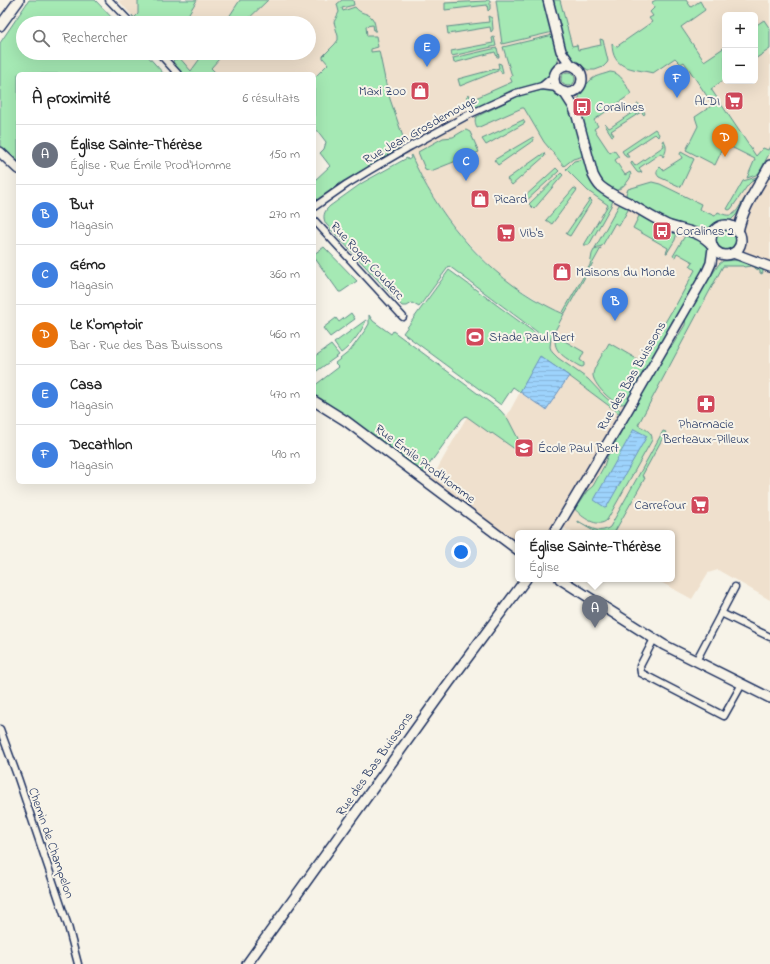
<!DOCTYPE html>
<html lang="fr">
<meta charset="utf-8">
<style>
body{margin:0;font-family:"Indie Flower",sans-serif;background:#f6f6f6;color:#222}
.controls{position:absolute;right:12px;top:12px;display:grid;overflow:hidden;border-radius:6px;box-shadow:0 4px 16px #0002}
.controls button{width:36px;height:36px;display:grid;place-items:center;padding:0;border:0;border-bottom:1px solid #e0e0e0;background:#fff;color:#222;font:20px sans-serif}
.you{position:absolute;left:461px;top:552px;width:14px;height:14px;margin:-10px;border:3px solid #fff;border-radius:50%;background:#1a73e8;box-shadow:0 0 0 6px #1a73e833}
.badge{display:grid;place-items:center;width:26px;height:26px;border-radius:50%;background:#2563eb;color:#fff;font-size:13px;font-weight:700}
.pin{position:absolute;translate:-50% -33px;filter:drop-shadow(0 1px 2px #0008)}
.pin::after{content:'';position:absolute;top:21px;width:14px;height:12px;background:inherit;clip-path:polygon(0 0,100% 0,50% 100%)}
.popup{position:absolute;left:515px;top:530px;width:160px;height:52px;box-sizing:border-box;display:grid;place-content:center;border-radius:6px;background:#fff;filter:drop-shadow(0 1px 3px #0005);font-size:13px;white-space:nowrap;color:#767676}
.popup b{font-size:15px;color:#222}
.popup::after{content:'';position:absolute;left:50%;top:100%;margin-left:-8px;border:8px solid transparent;border-top-color:#fff}
.list{margin:0;padding:0;list-style:none}
h2{display:flex;justify-content:space-between;align-items:center;height:52px;margin:0;padding:0 16px;font-size:17px}
h2 small{font-size:13px;font-weight:400;color:#767676}
.list li{display:grid;grid-template-columns:26px 1fr auto;gap:12px;align-items:center;box-sizing:border-box;height:60px;padding:0 16px;border-top:1px solid #e0e0e0}
.list b{display:block;font-size:15px;white-space:nowrap}
.list p{margin:0;font-size:13px;white-space:nowrap;color:#767676}
.list em{font-size:13px;font-style:normal;color:#767676}
.icon{flex:none;width:22px;height:22px;fill:none;stroke:currentColor;stroke-width:2;stroke-linecap:round;stroke-linejoin:round}
.map{position:relative;flex:none;width:770px;height:964px;overflow:hidden}
.search{position:absolute;background:#fff;box-shadow:0 4px 16px #0002;left:16px;top:16px;width:300px;height:44px;display:flex;align-items:center;gap:10px;box-sizing:border-box;padding:0 14px;border-radius:22px;color:#767676;font-size:15px}
.panel{position:absolute;background:#fff;box-shadow:0 4px 16px #0002;left:16px;top:72px;width:300px;height:412px;border-radius:6px}
.map>svg:first-child{display:block}
.built{fill:#efe0cd;fill-rule:evenodd}
.grass{fill:#a5e9b4;stroke:#608c89}
.water{fill:url(#water-rules);stroke:#6991bd}
.lines{fill:none;stroke-linecap:round;stroke-linejoin:round}
.street-casing{stroke:#1b2f5e;stroke-width:9}
.secondary-casing{stroke:#1b2f5e;stroke-width:12}
.street{stroke:#f7f3e8;stroke-width:6}
.secondary{stroke:#f7f3e8;stroke-width:9}
.labels{text-anchor:middle;dominant-baseline:central;stroke-width:4;stroke-linejoin:round;paint-order:stroke}
.poi-label{font-size:13px;fill:#1b2f5e;stroke:#f7f3e8;text-anchor:start}
.street-label{font-size:13px;fill:#1b2f5e;stroke:#f7f3e8}
</style>
<div class="map">
<svg width="770" height="964" viewBox="0 0 770 964">
<defs>
<pattern id="water-rules" width="6" height="5" patternUnits="userSpaceOnUse"><rect width="6" height="5" fill="#9dd3fc"/><path d="M0 2.5h6" fill="none" stroke="#87b5da"/></pattern>
</defs>
<rect width="100%" height="100%" fill="#f7f3e8"/>
<filter id="ink" filterUnits="userSpaceOnUse"><feTurbulence type="fractalNoise" baseFrequency=".025" numOctaves="2"/><feDisplacementMap in="SourceGraphic" scale="8" xChannelSelector="R" yChannelSelector="G"/><feConvolveMatrix kernelMatrix="1 2 1 2 8 2 1 2 1" color-interpolation-filters="sRGB"/></filter>
<g filter="url(#ink)">
<path class="built" d="M118,0H770V600L718,570L708,573L692,599L655,579H672V533H573L562,527L627,418L620,414L548,533H518V545L431,480L478,397L507,416L520,392L546,409L561,361L552,352L550,347V341L564,314L549,307L513,285L495,271L467,242L450,222L433,197L420,175L411,156H410L375,150L314,110V74H186L167,53H309V23H139ZM725,15H755V81H725Z"/>
<g class="grass">
<path d="M29,0H95L117,23H23V53H136L138,55L140,53H145L164,74H18V163L0,149V43Z"/>
<path d="M138,0H197L183,23H138L133,17L132,15L136,20H137L135,17L138,14Z"/>
<path d="M240,0H268L244,23H225Z"/>
<path d="M342,0H353L354,5L342,8L343,11L355,7C361,15 368,12 372,18C375,21 375,27 376,31H374L373,25L366,26L367,36H376L378,47L371,49V52L379,51L386,84L390,99L403,137L404,143L402,147L342,182L318,199L314,201V181L330,166L320,153L324,149L326,142L314,126V78L328,64L323,58V56L335,44L338,40V36L334,22L339,12L337,4Z"/>
<path d="M487,0H490V9L488,11L487,5L445,10V3L486,1Z"/>
<path d="M496,0H544L553,32L502,44Z"/>
<path d="M552,0H560L572,46L577,45L578,50L601,45L600,39L603,40L608,61L607,63L603,67L595,70H588L574,61L565,51Z"/>
<path d="M656,0H686L691,7L700,1L705,10L681,27L704,61L725,47V79L711,89L756,156L763,148L768,150L770,146V152L759,173L756,175L747,178L755,159L725,144L715,165L686,150L698,126L695,117L713,105L684,62L681,64L675,58L653,73C632,68 612,70 612,43L616,47L652,22L649,18L653,16L650,12L654,8L652,2Z"/>
<path d="M488,16L492,18L493,29L492,31L491,32L490,27L448,34L447,27L489,22Z"/>
<path d="M764,20L770,29V49L755,59V26Z"/>
<path d="M553,35L558,53V61L546,79L538,84L512,90L474,109L469,108C466,103 465,99 469,94L471,100L512,82L510,77L512,76L503,47Z"/>
<path d="M494,37L496,46L452,56L451,51L493,43L492,38Z"/>
<path d="M497,48L499,57H497L495,52L454,63L453,58Z"/>
<path d="M204,53H220L219,59L211,68L217,74H183L173,63L174,58L176,60L178,56L191,71Z"/>
<path d="M498,63L501,64L503,72L502,74L500,70L460,86L458,79L499,68Z"/>
<circle cx="568" cy="79" r="7"/>
<path d="M610,72C621,72 626,85 631,94L594,120L598,126L594,129L610,153L614,150L619,157L615,160L625,175L630,172L631,175C630,181 621,189 615,191L604,185L598,176L578,104C578,95 586,82 595,77C599,75 605,74 610,72Z"/>
<path d="M546,89L552,90L561,96L569,103L584,156L573,159L564,166L544,142L524,108H522L477,128C476,124 474,121 476,117L518,96Z"/>
<path d="M637,104H639L645,113L644,115L641,112L611,131L614,135L612,136L605,125L606,124L609,128L611,127L639,108Z"/>
<path d="M523,120L525,123L486,145L482,139Z"/>
<path d="M655,129L659,134L658,137L655,134L626,153L629,157H626L622,151Z"/>
<path d="M466,130L470,132L479,152L431,171L425,169L418,152L443,138L453,137L463,131Z"/>
<path d="M533,137L534,140L498,165L494,160Z"/>
<path d="M664,140C667,146 667,151 663,157L661,153L639,168L642,172L639,173L637,172L631,164V163L632,162L635,166L664,146L662,141Z"/>
<path d="M681,152L694,159L681,187L659,177C655,173 657,170 660,167L663,170L682,158L680,154Z"/>
<path d="M544,153L545,156L512,185L507,179Z"/>
<path d="M411,155C437,214 479,266 534,299C544,304 554,310 564,314L551,338L550,347L552,352L558,358L588,379L604,396L620,410V414L569,376L541,357L520,392L513,387L501,405L403,333L449,270L546,341L548,340L449,266L419,307L412,303L407,306H402L326,224C322,217 324,211 330,206L362,183L407,158L408,160L411,158L410,156Z"/>
<path d="M584,159L613,200L611,206L589,245H584L608,205L588,191L566,169L574,161Z"/>
<path d="M556,168L559,171L526,201L523,198Z"/>
<path d="M561,173L563,175L534,209L529,204Z"/>
<path d="M757,177V179L751,182L748,185L731,209L729,210L727,209L743,181Z"/>
<path d="M652,182L660,184L701,204L699,209L715,216L718,212C734,220 736,212 744,199L747,198L736,215L731,220L719,223L709,228L700,229L670,222L627,198L626,194L628,189Z"/>
<path d="M574,188L577,190L552,224L546,220Z"/>
<path d="M590,199L592,201L570,236L566,234Z"/>
<path d="M620,204H622L627,207L628,210L619,226L615,223L602,246L595,248L619,205Z"/>
<path d="M640,214L677,232L675,240L667,253H666L668,248L633,228Z"/>
<circle cx="726" cy="240" r="10"/>
<path d="M686,234L704,241L709,249L708,263L679,312L673,320L663,338L660,347L627,402C626,403 624,404 622,404C613,405 592,383 593,374C594,366 605,351 609,343L642,362L674,307L676,305L695,270L690,266L693,262L677,253L675,257L673,256Z"/>
<path d="M324,247L357,281L341,292H339L314,257V254Z"/>
<path d="M601,248L565,313L563,312L590,265L592,254L594,250Z"/>
<path d="M739,260L763,270V272L762,274L760,273V271L751,266L744,267L743,266H723L638,425C644,429 653,431 652,440L607,520C598,529 581,517 575,509L587,491L593,486L604,466L607,457L666,352L672,346L685,325L686,316L699,294L719,264L723,261Z"/>
<path d="M351,313L355,319L330,337L323,328L336,318L339,322Z"/>
<path d="M369,315L373,321L391,334L393,331L500,410L508,419L527,456L521,452H519L492,433L491,434L466,416L462,419L423,473L356,423L320,398L318,399L314,397V386L339,367L335,363L350,351L366,329L369,324Z"/>
<path d="M366,320C363,330 350,347 341,353L334,343Z"/>
<path d="M556,336L584,352L580,360L584,363V366L582,367L579,366C568,359 551,352 556,336Z"/>
<path d="M331,345L339,355L314,373V357Z"/>
<path d="M663,431L666,432L642,476L645,478L614,533H597L578,522V521C589,527 599,535 610,527Z"/>
</g>
<g class="water">
<path d="M540,356L569,376L546,410L520,392Z"/>
<path d="M634,429L647,436L606,508L594,500Z"/>
</g>
<g class="lines">
<defs>
<g id="street">
<path d="M109,0L131,23"/>
<path d="M159,53L178,74"/>
<path d="M542,86L555,75"/>
<path d="M314,207L347,184L370,170L411,146L468,115L516,93L542,86L557,88"/>
<path d="M314,220L403,317"/>
<path d="M721,613L770,637"/>
<path d="M654,639L640,666L641,673L724,716L742,684"/>
<path d="M696,661L735,587"/>
<path d="M0,729L18,778L68,926L78,964"/>
</g>
<g id="secondary">
<path d="M548,0L561,51L571,65"/>
<path d="M0,26L19,0"/>
<circle cx="568" cy="79" r="14"/>
<path d="M564,92L573,106L577,116L593,175C595,179 597,183 600,186C608,193 619,198 629,203C642,211 656,220 670,226C686,231 700,231 712,245"/>
<path d="M0,152L18,169"/>
<circle cx="726" cy="240" r="15"/>
<path d="M738,232C743,207 758,187 770,165"/>
<path d="M733,253L770,267"/>
<path d="M314,401L346,421L518,550"/>
<path d="M554,533L627,411L707,272L711,263L713,248"/>
<path d="M560,579L664,645L770,698"/>
<path d="M247,964L448,684L526,579"/>
</g>
</defs>
<use href="#street" class="street-casing"/>
<use href="#secondary" class="secondary-casing"/>
<use href="#street" class="street"/>
<use href="#secondary" class="secondary"/>
</g>
</g>
<defs>
<symbol id="shop-square" viewBox="-11 -11 22 22"><rect x="-9" y="-9" width="18" height="18" rx="4" fill="#d1495b" stroke="#f7f3e8"/><path d="M-5-2.5h2.3a2.7 3.5 0 0 1 5.4 0H5L5.5 6h-11ZM-1.5-2.5h3a1.5 2.3 0 0 0-3 0Z" fill="#fff"/></symbol>
<symbol id="supermarket-square" viewBox="-11 -11 22 22"><rect x="-9" y="-9" width="18" height="18" rx="4" fill="#d1495b" stroke="#f7f3e8"/><path d="M-6-5.5h2.5l.6 2H6L4.5 2H-2.5L-4.4-4H-6ZM-1.5 3.2a1.3 1.3 0 1 0 .1 0ZM3 3.2a1.3 1.3 0 1 0 .1 0Z" fill="#fff"/></symbol>
<symbol id="bus-square" viewBox="-11 -11 22 22"><rect x="-9" y="-9" width="18" height="18" rx="4" fill="#d1495b" stroke="#f7f3e8"/><path d="M-5-6H5V4H4V6H2V4H-2V6H-4V4H-5ZM-3.5-4V0h7V-4ZM-3.5 1.2v1.5H-2V1.2ZM2 1.2v1.5H3.5V1.2Z" fill="#fff"/></symbol>
<symbol id="stadium-square" viewBox="-11 -11 22 22"><rect x="-9" y="-9" width="18" height="18" rx="4" fill="#d1495b" stroke="#f7f3e8"/><path d="M0-5a6.5 5 0 1 0 0 10a6.5 5 0 1 0 0-10ZM-3.5-1.8h7v3.6h-7Z" fill="#fff"/></symbol>
<symbol id="pharmacy-square" viewBox="-11 -11 22 22"><rect x="-9" y="-9" width="18" height="18" rx="4" fill="#d1495b" stroke="#f7f3e8"/><path d="M-2-6h4v4h4v4h-4v4h-4v-4h-4v-4h4Z" fill="#fff"/></symbol>
<symbol id="school-square" viewBox="-11 -11 22 22"><rect x="-9" y="-9" width="18" height="18" rx="4" fill="#d1495b" stroke="#f7f3e8"/><path d="M0-5L7-2L0 1L-7-2ZM-4 1L0 2.5L4 1V4Q0 6-4 4Z" fill="#fff"/></symbol>
</defs>
<g fill-rule="evenodd">
<use href="#shop-square" x="409" y="80" width="22" height="22"/>
<use href="#supermarket-square" x="723" y="90" width="22" height="22"/>
<use href="#bus-square" x="571" y="96" width="22" height="22"/>
<use href="#shop-square" x="469" y="188" width="22" height="22"/>
<use href="#bus-square" x="651" y="220" width="22" height="22"/>
<use href="#supermarket-square" x="495" y="222" width="22" height="22"/>
<use href="#shop-square" x="551" y="261" width="22" height="22"/>
<use href="#stadium-square" x="464" y="326" width="22" height="22"/>
<use href="#pharmacy-square" x="695" y="393" width="22" height="22"/>
<use href="#school-square" x="513" y="437" width="22" height="22"/>
<use href="#supermarket-square" x="689" y="494" width="22" height="22"/>
</g>
<g class="labels">
<g class="poi-label">
<text x="406" y="91" text-anchor="end">Maxi Zoo</text>
<text x="720" y="101" text-anchor="end">ALDI</text>
<text x="596" y="107">Coralines</text>
<text x="494" y="199">Picard</text>
<text x="676" y="231">Coralines 2</text>
<text x="520" y="233">Vib's</text>
<text x="576" y="272">Maisons du Monde</text>
<text x="489" y="337">Stade Paul Bert</text>
<text x="706" y="424" text-anchor="middle">Pharmacie<tspan x="706" dy="15">Berteaux-Pilleux</tspan></text>
<text x="538" y="448">École Paul Bert</text>
<text x="686" y="505" text-anchor="end">Carrefour</text>
</g>
<g class="street-label">
<text transform="translate(420 130) rotate(-29)">Rue Jean Grosdemouge</text>
<text transform="translate(367 261) rotate(47)">Rue Roger Couderc</text>
<text transform="translate(632 376) rotate(-60)">Rue des Bas Buissons</text>
<text transform="translate(425 464) rotate(37)">Rue Émile Prod'Homme</text>
<text transform="translate(375 764) rotate(-55)">Rue des Bas Buissons</text>
<text transform="translate(51 843) rotate(71)">Chemin de Champelon</text>
</g>
</g>
</svg>
<div class="controls">
<button>+</button>
<button>−</button>
</div>
<div class="you"></div>
<div class="pin badge" style="left:595px;top:628px;background:#6b7280">A</div>
<div class="popup"><b>Église Sainte-Thérèse</b>Église</div>
<div class="pin badge" style="left:615px;top:321px;background:#3f7fe0">B</div>
<div class="pin badge" style="left:466px;top:181px;background:#3f7fe0">C</div>
<div class="pin badge" style="left:725px;top:157px;background:#e8710a">D</div>
<div class="pin badge" style="left:427px;top:67px;background:#3f7fe0">E</div>
<div class="pin badge" style="left:677px;top:98px;background:#3f7fe0">F</div>
<div class="search"><svg class="icon" aria-label="search" viewBox="0 0 24 24"><circle cx="10" cy="10" r="6"/><path d="M15 15l6 6"/></svg>Rechercher</div>
<section class="panel">
<h2>À proximité<small>6 résultats</small></h2>
<ul class="list">
<li><span class="badge" style="background:#6b7280">A</span><div><b>Église Sainte-Thérèse</b><p>Église · Rue Émile Prod'Homme</p></div><em>150 m</em></li>
<li><span class="badge" style="background:#3f7fe0">B</span><div><b>But</b><p>Magasin</p></div><em>270 m</em></li>
<li><span class="badge" style="background:#3f7fe0">C</span><div><b>Gémo</b><p>Magasin</p></div><em>360 m</em></li>
<li><span class="badge" style="background:#e8710a">D</span><div><b>Le K'omptoir</b><p>Bar · Rue des Bas Buissons</p></div><em>460 m</em></li>
<li><span class="badge" style="background:#3f7fe0">E</span><div><b>Casa</b><p>Magasin</p></div><em>470 m</em></li>
<li><span class="badge" style="background:#3f7fe0">F</span><div><b>Decathlon</b><p>Magasin</p></div><em>490 m</em></li>
</ul>
</section>
</div>
